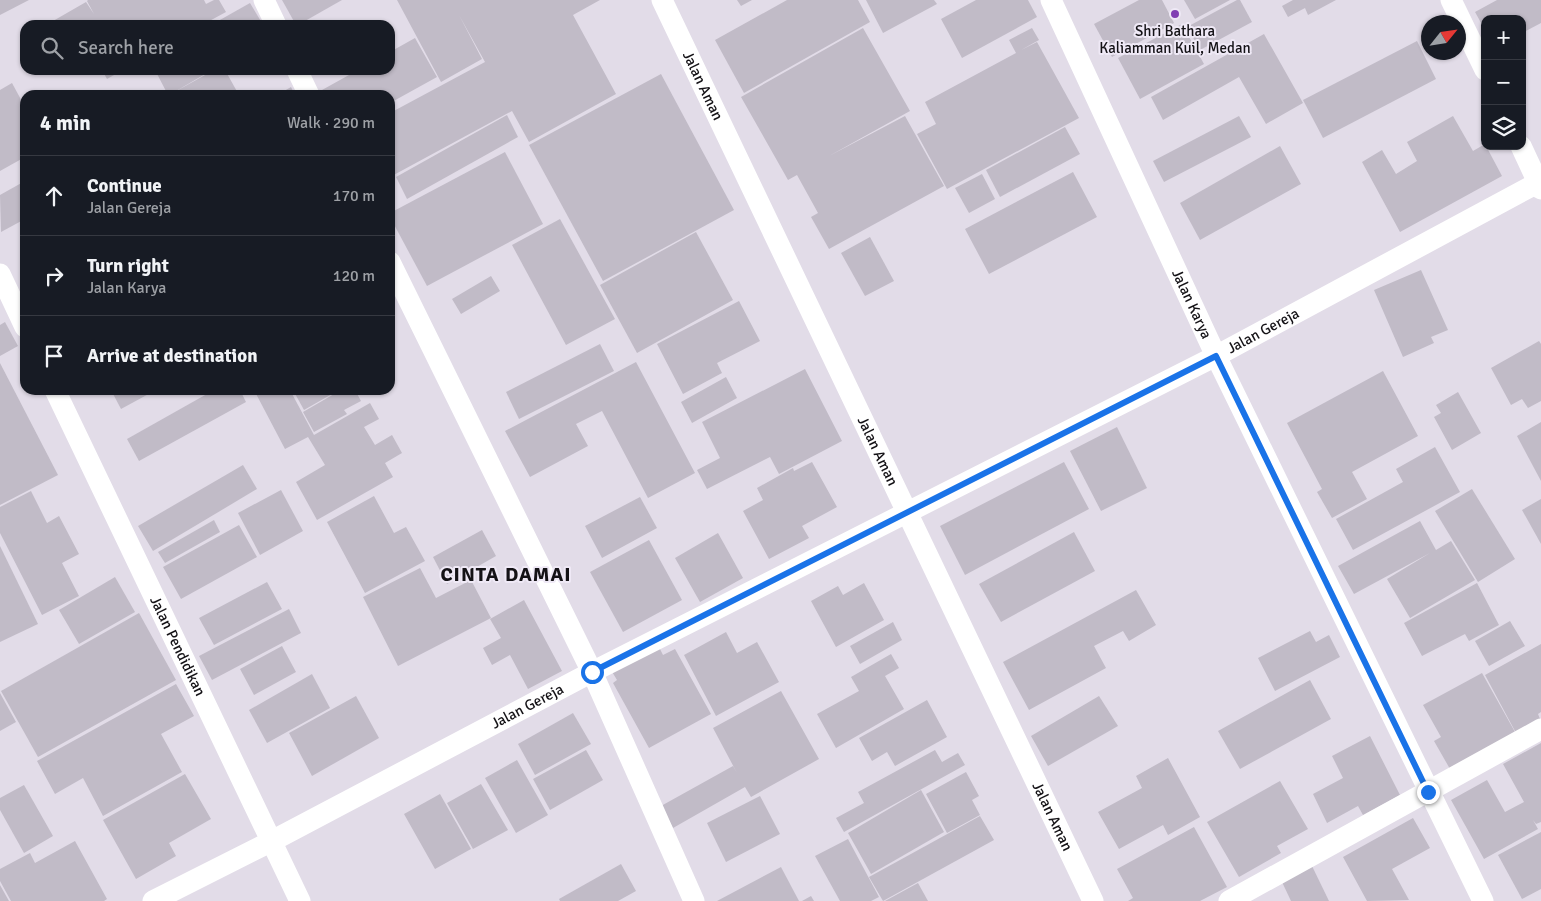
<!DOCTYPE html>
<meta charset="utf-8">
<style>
body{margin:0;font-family:Signika,sans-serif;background:#20242c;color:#f1f3f6}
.controls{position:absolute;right:15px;top:15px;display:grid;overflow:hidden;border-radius:10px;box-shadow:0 1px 4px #0004}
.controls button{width:45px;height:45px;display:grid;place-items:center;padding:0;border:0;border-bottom:1px solid #363941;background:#171b24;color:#f1f3f6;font:25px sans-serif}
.compass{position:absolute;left:1421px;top:15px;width:45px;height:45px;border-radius:50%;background:#171b24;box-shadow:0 1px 4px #0004;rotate:60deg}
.stop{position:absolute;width:15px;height:15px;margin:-11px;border:4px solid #1a73e8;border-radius:50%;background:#fff}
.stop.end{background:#1a73e8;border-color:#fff;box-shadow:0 1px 5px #0008}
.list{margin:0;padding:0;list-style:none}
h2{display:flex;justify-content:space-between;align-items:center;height:65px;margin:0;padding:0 20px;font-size:21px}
h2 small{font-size:16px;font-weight:400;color:#9ea1a6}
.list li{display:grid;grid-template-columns:32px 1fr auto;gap:15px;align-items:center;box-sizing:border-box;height:80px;padding:0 20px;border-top:1px solid #363941}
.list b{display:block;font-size:19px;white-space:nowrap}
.list p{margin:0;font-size:16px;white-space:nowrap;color:#9ea1a6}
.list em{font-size:16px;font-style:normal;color:#9ea1a6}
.icon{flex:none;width:28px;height:28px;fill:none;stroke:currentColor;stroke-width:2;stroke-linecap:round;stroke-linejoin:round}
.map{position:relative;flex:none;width:1541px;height:901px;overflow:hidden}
.search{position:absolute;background:#171b24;box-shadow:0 1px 4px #0004;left:20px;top:20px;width:375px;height:55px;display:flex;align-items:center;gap:12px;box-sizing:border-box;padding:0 18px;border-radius:15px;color:#9ea1a6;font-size:19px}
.panel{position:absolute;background:#171b24;box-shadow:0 1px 4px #0004;left:20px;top:90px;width:375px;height:305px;border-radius:15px}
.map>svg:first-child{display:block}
.building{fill:#c1bbc7}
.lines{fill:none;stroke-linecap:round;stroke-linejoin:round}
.street{stroke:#fff;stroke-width:21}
.route{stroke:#1a73e8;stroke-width:6}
.poi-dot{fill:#813fb3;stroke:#efe9f6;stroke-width:2}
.labels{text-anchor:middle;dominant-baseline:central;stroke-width:4;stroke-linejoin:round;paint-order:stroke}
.poi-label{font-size:15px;fill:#141216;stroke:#efe9f6}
.street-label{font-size:15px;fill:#141216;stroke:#efe9f6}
.district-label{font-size:20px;font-weight:bold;letter-spacing:1px;fill:#141216;stroke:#efe9f6}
</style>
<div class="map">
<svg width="1541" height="901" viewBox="0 0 1541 901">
<rect width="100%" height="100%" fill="#e2dce8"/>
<g class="building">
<path d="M0,0H29L0,15Z"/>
<path d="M88,0H204L206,4L214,0H219L226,12L202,25H55L53,21L86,2L94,14L87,1Z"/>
<path d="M282,0H342L298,25H296Z"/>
<path d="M397,0H600L573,15L616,94L529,142L512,111L390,177V113L485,62L459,15L482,59L441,82Z"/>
<path d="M737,0H752L741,6Z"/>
<path d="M787,0H858L870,22L744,93L715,40Z"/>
<path d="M866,0H934L937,4L883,33Z"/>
<path d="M976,0H1028L1037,17L962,58L941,19Z"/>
<path d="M1139,0H1162L1174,23L1112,57L1094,24Z"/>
<path d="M1184,0H1230L1195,19Z"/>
<path d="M1237,0H1240L1252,22L1200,50L1187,27Z"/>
<path d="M1293,0H1336L1308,15L1305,8L1288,17L1282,6Z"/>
<path d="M1497,0H1541V23L1522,33V19H1485V30L1475,12Z"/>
<path d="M250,3L262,23L259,25H211Z"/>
<path d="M1182,24L1204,64L1140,99L1118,58Z"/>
<path d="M863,28L910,111L829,156L905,116L944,186L829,249L811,217L818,213L797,175L788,180L741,97Z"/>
<path d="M1032,28L1039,40L1021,50L1037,42L1079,118L947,189L917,134L936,124L925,102L1016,53L1009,40Z"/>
<path d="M1264,34L1303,103L1266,124L1239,77L1163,120L1151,97Z"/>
<path d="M415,38L437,77L390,103V95H325L322,90L358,70H390V52Z"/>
<path d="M1417,41L1436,79L1323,138L1303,100Z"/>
<path d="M102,70H123L107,79Z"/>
<path d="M155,70H212L171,94L214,70H225L239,95H168Z"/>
<path d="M661,74L734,210L603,281L529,145Z"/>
<path d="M12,83L25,107V157L0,171V90Z"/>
<path d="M291,87L295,95H280L279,94Z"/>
<path d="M507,115L518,137L407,199L396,177Z"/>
<path d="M1239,116L1251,137L1164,182L1153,161Z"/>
<path d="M1453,116L1473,151L1485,144L1502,176L1400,232L1362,162L1382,150L1396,174L1417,161L1407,142Z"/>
<path d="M1065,127L1080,154L1000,197L986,170Z"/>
<path d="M1280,146L1301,184L1200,240L1180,203Z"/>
<path d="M505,152L543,224L427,286L390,217V213Z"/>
<path d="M1073,172L1097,217L989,274L965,229Z"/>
<path d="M982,174L995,199L969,213L955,188Z"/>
<path d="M25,181V219L1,232L0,195Z"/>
<path d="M560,219L615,319L566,345L512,245Z"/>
<path d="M696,232L733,300L637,353L600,285Z"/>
<path d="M870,237L894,281L865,296L841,253Z"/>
<path d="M1421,270L1448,330L1431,337L1434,343L1403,357L1374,290Z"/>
<path d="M491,276L500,291L461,314L452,299Z"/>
<path d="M739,301L760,341L717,363L722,373L683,394L657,344Z"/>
<path d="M5,322L18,346L0,356V325Z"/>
<path d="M1539,341L1541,344V401L1528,408L1522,399L1511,405L1491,368Z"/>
<path d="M600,344L614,371L519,419L506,392Z"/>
<path d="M636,362L695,473L648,498L602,411L576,424L588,446L530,477L505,431Z"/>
<path d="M0,363L58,475L0,505Z"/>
<path d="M805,369L842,441L779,474L770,457L707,489L697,470L720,458L702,422Z"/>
<path d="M1383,371L1418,436L1352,472L1367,499L1332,518L1317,492L1322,489L1287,423Z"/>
<path d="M726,377L737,398L692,423L681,402Z"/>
<path d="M111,390H156L121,409Z"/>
<path d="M214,390H240L246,402L139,461L127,439Z"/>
<path d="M254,390H290L314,435L370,403L379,419L364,427L375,445L392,435L402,453L385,463L393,477L317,520L296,482L325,465L308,437L285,449Z"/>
<path d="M293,390H339L304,410Z"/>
<path d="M341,390H355L361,401L344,410L347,414L314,432L303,412Z"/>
<path d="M1458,392L1481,433L1452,450L1434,417L1441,413L1436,405Z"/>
<path d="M1541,422V481L1517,436Z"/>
<path d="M1117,427L1147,488L1101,511L1070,451Z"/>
<path d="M1435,447L1460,492L1353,550L1336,519L1403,482L1396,469Z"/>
<path d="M812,462L837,507L802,526L809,538L769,559L743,511L763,500L757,488L793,468L794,471Z"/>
<path d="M1064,462L1089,509L965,575L940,526Z"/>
<path d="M243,465L257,489L153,551L138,526Z"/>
<path d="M1472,489L1515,559L1478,582L1435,511Z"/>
<path d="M281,490L303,531L260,555L238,513Z"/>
<path d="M31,491L47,523L59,516L79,554L62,563L79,596L42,615L0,533V507Z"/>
<path d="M374,496L394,533L406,527L425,561L365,593L327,522Z"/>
<path d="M640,497L657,528L602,558L585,526Z"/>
<path d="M1541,499V544L1522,510Z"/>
<path d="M214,520L220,532L165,563L158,552Z"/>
<path d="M1420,521L1436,550L1451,541L1475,580L1410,618L1387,579L1430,553L1354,594L1338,566Z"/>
<path d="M239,525L257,557L181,599L163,567Z"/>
<path d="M482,530L496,556L447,584L433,557Z"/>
<path d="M1074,532L1095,571L1001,622L979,584Z"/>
<path d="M718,533L743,578L700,602L675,558Z"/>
<path d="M649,540L682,600L623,632L590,572Z"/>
<path d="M0,546L38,624L0,642Z"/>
<path d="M420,568L436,598L471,580L491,618L398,666L363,597Z"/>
<path d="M115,577L135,612L79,644L59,610Z"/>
<path d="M267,582L282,609L214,645L199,618Z"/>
<path d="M864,583L884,620L836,647L811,601L838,586L843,595Z"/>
<path d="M1477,583L1499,625L1469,641L1465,634L1422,656L1404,623Z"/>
<path d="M1136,590L1156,625L1129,641L1123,631L1094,646L1106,668L1029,710L1003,662Z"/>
<path d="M524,600L562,671L528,689L510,655L492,665L483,648L501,638L490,619Z"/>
<path d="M289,609L301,633L212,680L199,656Z"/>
<path d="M139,613L176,680L38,757L1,691Z"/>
<path d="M1510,621L1525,646L1489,666L1475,641Z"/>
<path d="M893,622L902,640L860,664L850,646Z"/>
<path d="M1310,631L1316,642L1329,635L1340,657L1275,691L1258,658Z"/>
<path d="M726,632L737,653L757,642L779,682L716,716L684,655Z"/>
<path d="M1541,644V712L1538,714L1540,719L1516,733L1485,675Z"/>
<path d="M658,645L663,655L675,649L711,714L649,748L613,683L617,680L611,670Z"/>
<path d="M282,646L296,672L254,695L240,669Z"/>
<path d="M891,654L899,668L885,676L904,709L836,748L817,714L859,691L851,677Z"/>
<path d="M1482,673L1515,732L1450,769L1434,741L1441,737L1423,705Z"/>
<path d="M312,674L330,708L267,743L249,710Z"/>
<path d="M1310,680L1331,719L1240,769L1218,731Z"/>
<path d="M176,684L194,716L161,734L182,772L103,816L83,778L55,794L37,761Z"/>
<path d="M781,691L819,759L751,797L745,787L673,828L661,806L733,766L737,773L713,728Z"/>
<path d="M0,693L16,722L0,731Z"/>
<path d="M356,696L379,738L312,776L289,733Z"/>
<path d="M1099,696L1118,726L1048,766L1031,736Z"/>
<path d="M927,700L947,737L895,766L887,752L872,761L859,738Z"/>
<path d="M573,713L591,744L535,775L518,744Z"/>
<path d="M1370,736L1400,795L1363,815L1358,806L1327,823L1313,794L1343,778L1332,756Z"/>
<path d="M1541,743V822L1536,824L1533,820L1538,829L1484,859L1451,800L1487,780L1505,812L1524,802L1503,764Z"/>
<path d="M586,750L603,780L550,810L533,779Z"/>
<path d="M935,750L942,762L958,753L965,765L844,832L836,818L864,803L858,792Z"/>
<path d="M1168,758L1200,817L1168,835L1163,825L1119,849L1098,812L1142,788L1136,776Z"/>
<path d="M517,760L548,815L516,833L485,778Z"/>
<path d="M966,772L979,796L972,800L980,815L947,833L926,794Z"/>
<path d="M185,774L211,819L169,843L176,856L136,879L103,820Z"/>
<path d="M1280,781L1308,829L1277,846L1281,853L1239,877L1207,822Z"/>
<path d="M481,784L508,830L473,849L447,803Z"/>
<path d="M24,785L53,836L24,853L0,810V798Z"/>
<path d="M921,790L944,832L871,874L848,833Z"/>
<path d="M440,794L471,849L435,869L404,814Z"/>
<path d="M760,796L780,834L726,862L707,823Z"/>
<path d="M980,816L994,840L883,901L869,877Z"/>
<path d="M1413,818L1430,848L1392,869L1409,900L1367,901L1343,857Z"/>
<path d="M1194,827L1227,887L1200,901H1128L1133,898L1117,869Z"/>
<path d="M1541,832V889L1522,899L1498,855Z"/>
<path d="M848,839L879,897L871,901H840L815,856Z"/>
<path d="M75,841L107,899L104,901H56L53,895L56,901H11L0,881V869L30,853L35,863Z"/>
<path d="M621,864L636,891L618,901H560L559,899Z"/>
<path d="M1312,866L1329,901H1291L1282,882Z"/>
<path d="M781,867L799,901H717Z"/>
<path d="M918,883L928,901H885Z"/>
<path d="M0,885L9,901H0Z"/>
<path d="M811,896L814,901H802Z"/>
</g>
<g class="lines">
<g class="street">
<path d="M264,0L276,25"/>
<path id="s1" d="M662,0L1093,901"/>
<path id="s2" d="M1051,0L1216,356L1483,901"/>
<path d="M1451,0L1485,70"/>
<path d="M297,70L309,95"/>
<path d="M1521,146L1541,189"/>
<path d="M390,262L592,672L694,901"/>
<path d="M0,274L25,327"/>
<path id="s3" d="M55,390L300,901"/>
<path id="s4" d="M153,901L272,841L592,672L1216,356L1541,181"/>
<path d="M1229,901L1541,729"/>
</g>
</g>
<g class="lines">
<path class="route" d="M592,672L1216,356L1428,792"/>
</g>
<circle class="poi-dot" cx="1175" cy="14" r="5"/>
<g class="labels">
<g class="poi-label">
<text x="1175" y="31">Shri Bathara<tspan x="1175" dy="17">Kaliamman Kuil, Medan</tspan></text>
</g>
<g class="street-label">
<text stroke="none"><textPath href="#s1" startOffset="95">Jalan Aman</textPath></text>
<text stroke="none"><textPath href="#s2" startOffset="335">Jalan Karya</textPath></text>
<text stroke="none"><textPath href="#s4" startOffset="1248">Jalan Gereja</textPath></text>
<text stroke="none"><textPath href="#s1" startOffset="500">Jalan Aman</textPath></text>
<text stroke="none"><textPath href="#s3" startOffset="284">Jalan Pendidikan</textPath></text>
<text stroke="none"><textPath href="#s4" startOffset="422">Jalan Gereja</textPath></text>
<text stroke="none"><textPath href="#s1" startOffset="905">Jalan Aman</textPath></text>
</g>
<g class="district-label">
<text x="506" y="574">CINTA DAMAI</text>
</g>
</g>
</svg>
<div class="controls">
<button>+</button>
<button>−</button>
<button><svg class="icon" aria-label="layers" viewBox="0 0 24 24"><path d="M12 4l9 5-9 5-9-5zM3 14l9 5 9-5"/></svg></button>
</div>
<svg class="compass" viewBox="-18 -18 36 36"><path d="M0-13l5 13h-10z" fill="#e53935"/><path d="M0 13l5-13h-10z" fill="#9ea1a6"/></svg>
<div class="stop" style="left:592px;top:672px"></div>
<div class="stop end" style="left:1428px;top:792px"></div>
<div class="search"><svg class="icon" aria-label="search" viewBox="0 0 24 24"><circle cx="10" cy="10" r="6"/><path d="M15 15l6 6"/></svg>Search here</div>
<section class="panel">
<h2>4 min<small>Walk · 290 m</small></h2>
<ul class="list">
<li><svg class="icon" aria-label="ahead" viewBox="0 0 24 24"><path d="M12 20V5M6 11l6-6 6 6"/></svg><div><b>Continue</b><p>Jalan Gereja</p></div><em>170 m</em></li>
<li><svg class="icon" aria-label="right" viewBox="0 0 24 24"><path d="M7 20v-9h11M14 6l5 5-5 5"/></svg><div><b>Turn right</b><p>Jalan Karya</p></div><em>120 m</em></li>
<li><svg class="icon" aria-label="arrive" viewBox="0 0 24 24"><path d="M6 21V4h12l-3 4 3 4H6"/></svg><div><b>Arrive at destination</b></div></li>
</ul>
</section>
</div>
